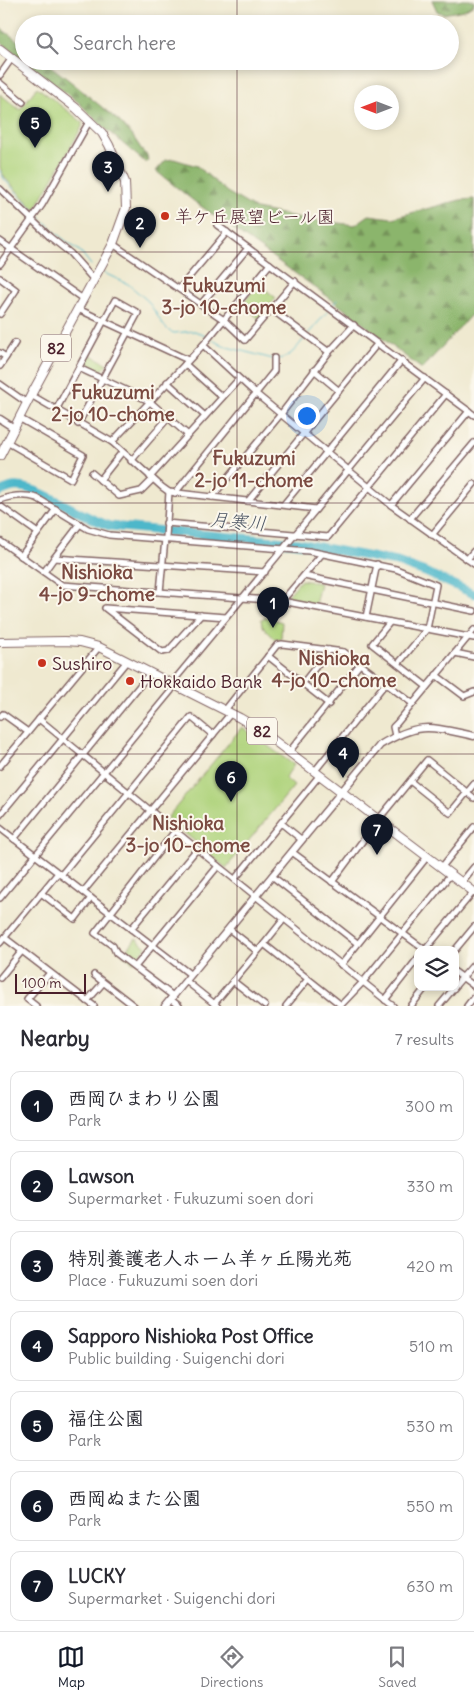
<!DOCTYPE html>
<meta charset="utf-8">
<style>
body{margin:0;font-family:Delius,"Klee One",sans-serif;background:#f7f7f7;color:#2b2b33}
.controls{position:absolute;right:15px;bottom:15px;display:grid;overflow:hidden;border-radius:10px;box-shadow:0 2px 8px #0003}
.controls button{width:45px;height:45px;display:grid;place-items:center;padding:0;border:0;border-bottom:1px solid #e1e1e2;background:#fff;color:#2b2b33;font:25px sans-serif}
.compass{position:absolute;left:354px;top:85px;width:45px;height:45px;border-radius:50%;background:#fff;box-shadow:0 2px 8px #0003;rotate:270deg}
.scale{position:absolute;left:15px;bottom:12px;width:71px;box-sizing:border-box;padding-left:5px;border:2px solid #4a1f2b;border-top:0;font-size:14px;line-height:18px;white-space:nowrap;color:#4a1f2b;-webkit-text-stroke:4px #fbf7ec;paint-order:stroke}
.you{position:absolute;left:306px;top:415px;width:18px;height:18px;margin:-12px;border:4px solid #fff;border-radius:50%;background:#1a73e8;box-shadow:0 0 0 8px #1a73e833}
.badge{display:grid;place-items:center;width:32px;height:32px;border-radius:50%;background:#111827;color:#fff;font-size:16px;font-weight:700}
.pin{position:absolute;translate:-50% -41px;filter:drop-shadow(0 1px 2px #0008)}
.pin::after{content:'';position:absolute;top:26px;width:18px;height:15px;background:inherit;clip-path:polygon(0 0,100% 0,50% 100%)}
.list{margin:0;padding:0;list-style:none}
h2{display:flex;justify-content:space-between;align-items:center;height:65px;margin:0;padding:0 20px;font-size:21px}
h2 small{font-size:16px;font-weight:400;color:#7c7c81}
.list li{display:grid;grid-template-columns:32px 1fr auto;gap:15px;align-items:center;box-sizing:border-box;height:70px;margin:0 10px 10px;padding:0 10px;border:1px solid #e1e1e2;border-radius:10px}
.list b{display:block;font-size:19px;white-space:nowrap}
.list p{margin:0;font-size:16px;white-space:nowrap;color:#7c7c81}
.list em{font-size:16px;font-style:normal;color:#7c7c81}
.icon{flex:none;width:28px;height:28px;fill:none;stroke:currentColor;stroke-width:2;stroke-linecap:round;stroke-linejoin:round}
.map{position:relative;flex:none;width:474px;height:1006px;overflow:hidden}
.search{position:absolute;background:#fff;box-shadow:0 2px 8px #0003;left:15px;right:15px;top:15px;height:55px;display:flex;align-items:center;gap:12px;box-sizing:border-box;padding:0 18px;border-radius:28px;color:#7c7c81;font-size:19px}
.sheet{height:625px;background:#fff}
nav{display:flex;justify-content:space-around;align-items:center;box-sizing:border-box;height:70px;border-top:1px solid #e1e1e2;background:#fff;font-size:14px;color:#7c7c81}
nav a{display:grid;justify-items:center;gap:2px}
nav .on{color:#111827}
.map>svg:first-child{display:block}
.green{fill:#afd37c;stroke:#7c7954}
.forest{fill:url(#forest-firs);stroke:#6a6a4c}
.lines{fill:none;stroke-linecap:round;stroke-linejoin:round}
.stream{stroke:#4db7ca;stroke-width:1}
.river{stroke:#4db7ca;stroke-width:9}
.minor-casing{stroke:#846665;stroke-width:8}
.tertiary-casing{stroke:#846665;stroke-width:9}
.primary-casing{stroke:#846665;stroke-width:10}
.minor{stroke:#fff;stroke-width:5}
.tertiary{stroke:#fff;stroke-width:6}
.primary{stroke:#fff;stroke-width:8}
.grid{fill:none;stroke:#4a1f2b;stroke-width:1;stroke-opacity:0.55}
.poi-dot{fill:#c8321e;stroke:#fbf7ec;stroke-width:2}
.labels{text-anchor:middle;dominant-baseline:central;stroke-width:4;stroke-linejoin:round;paint-order:stroke}
.shield{fill:#fbf7ec;stroke:#7f6065;stroke-width:1}
.shield-label{font-size:16px;font-weight:bold;fill:#4a1f2b}
.poi-label{font-size:18px;fill:#4a1f2b;stroke:#fbf7ec;text-anchor:start}
.neighbourhood-label{font-size:19px;font-weight:bold;fill:#7a4940;stroke:#fbf7ec}
.water-label{font-size:19px;font-style:italic;fill:#4b5463;stroke:#fbf7ec}
</style>
<div class="map">
<svg width="474" height="1006" viewBox="0 0 474 1006">
<defs>
<pattern id="forest-firs" width="22" height="20" patternUnits="userSpaceOnUse" patternTransform="scale(1.25)"><rect width="22" height="20" fill="#8bb56c"/><path d="M5 1l3.5 6h-7zM16 11l3.5 6h-7z" fill="#749359"/></pattern>
</defs>
<rect width="100%" height="100%" fill="#fbf7ec"/>
<filter id="ink" filterUnits="userSpaceOnUse"><feTurbulence type="fractalNoise" baseFrequency=".02" numOctaves="2"/><feDisplacementMap in="SourceGraphic" scale="10" xChannelSelector="R" yChannelSelector="G"/><feConvolveMatrix kernelMatrix="1 2 1 2 8 2 1 2 1" color-interpolation-filters="sRGB"/></filter>
<filter id="wash" filterUnits="userSpaceOnUse"><feTurbulence type="fractalNoise" baseFrequency=".0096" numOctaves="4" result="noise"/><feDisplacementMap in="SourceGraphic" scale="20" xChannelSelector="R" yChannelSelector="G"/><feGaussianBlur stdDeviation="1.12" result="paint"/><feColorMatrix in="noise" values="0 0 0 0 0 0 0 0 0 0 0 0 0 0 0 0 0 1.4 0 .05"/><feComposite in="paint" operator="in"/></filter>
<g filter="url(#wash)">
<rect width="100%" height="100%" fill="#efe9d0"/>
<g class="green">
<path d="M37,87L82,122V127L35,210L5,178L0,168V94L20,110Z"/>
<path d="M259,284L276,298L259,319L242,304Z"/>
<path d="M90,354L107,364L99,375L84,368L83,366Z"/>
<path d="M301,580L320,583L315,605L284,600Z"/>
<path d="M267,617L282,622L281,639L276,640L262,626L261,619Z"/>
<path d="M242,727L294,765L285,778L294,786L226,868L167,818Z"/>
<path d="M136,938L146,947L135,962H133L123,955Z"/>
</g>
<g class="forest">
<path d="M432,0H474V4L464,10L443,14L437,11Z"/>
<path d="M0,28L24,45V60L0,41Z"/>
<path d="M25,61H44L70,81L120,122L132,135L144,153L147,155L148,161L146,163L102,126L78,102Z"/>
<path d="M174,159L197,166L227,192L256,209L312,220L355,225L369,215L392,218L460,200L474,199V314L470,316L422,369L327,296L195,202L156,171L166,160Z"/>
</g>
<g class="lines">
<g class="stream">
<path d="M0,171L4,179L35,212"/>
<path d="M38,215L62,238L81,252L91,265"/>
<path d="M104,273L128,284L148,301L164,326L169,331L174,333L195,331L207,337"/>
<path d="M331,307L337,300"/>
<path d="M308,334L329,310"/>
<path d="M211,339L223,346L273,359"/>
<path d="M277,359C291,359 297,346 306,337"/>
</g>
<path class="river" d="M0,492C6,489 12,486 19,487C26,487 32,490 38,492C63,502 85,518 110,526L298,543L397,562L425,572L474,594"/>
</g>
</g>
<g filter="url(#ink)">
<g class="lines">
<defs>
<g id="minor">
<path d="M0,75L12,58"/>
<path d="M0,83L23,102"/>
<path d="M0,189L50,237L70,253L94,280"/>
<path d="M217,225L474,415"/>
<path d="M0,241L83,299"/>
<path d="M113,244L224,320L245,340L295,281"/>
<path d="M0,264L42,205L90,120"/>
<path d="M0,278L16,290L0,314"/>
<path d="M179,289L227,232"/>
<path d="M201,304L248,248"/>
<path d="M78,309L188,360"/>
<path d="M271,309L329,352"/>
<path d="M203,345L255,393L391,505L474,564"/>
<path d="M0,353L6,357L0,366"/>
<path d="M6,357L15,343"/>
<path d="M185,364L222,397"/>
<path d="M79,368L149,401L188,435"/>
<path d="M314,370L338,390"/>
<path d="M167,382L205,416"/>
<path d="M0,384L27,403"/>
<path d="M31,395L112,442L162,487L169,492L316,509"/>
<path d="M56,410L115,300L138,313L78,424"/>
<path d="M7,442L71,479L83,455L19,418"/>
<path d="M112,442L203,345L270,264"/>
<path d="M131,461L168,418"/>
<path d="M92,473L119,496L141,491L153,479"/>
<path d="M150,477L239,379"/>
<path d="M100,480L122,452"/>
<path d="M175,493L274,371V358"/>
<path d="M212,497L281,414L329,352L354,325"/>
<path d="M0,500C13,495 24,494 37,498L88,529L109,535L309,551L396,569L436,585L427,629L398,664"/>
<path d="M248,501L378,343"/>
<path d="M284,504L402,360"/>
<path d="M391,505L469,411"/>
<path d="M0,506L38,533"/>
<path d="M410,519L474,443"/>
<path d="M166,523L328,537L446,394"/>
<path d="M432,535L474,484"/>
<path d="M0,541L62,585L282,601L474,638"/>
<path d="M21,556L56,509"/>
<path d="M54,558L80,524"/>
<path d="M467,559L474,551"/>
<path d="M44,572L54,558L265,572"/>
<path d="M304,576L474,611"/>
<path d="M160,592L165,539L166,537L169,492"/>
<path d="M282,601L322,554"/>
<path d="M201,615L168,651L162,652L105,608L226,617"/>
<path d="M366,617L377,564"/>
<path d="M390,622L372,644L426,686"/>
<path d="M455,653L474,657"/>
<path d="M268,656L329,704"/>
<path d="M436,675L464,696L474,692"/>
<path d="M303,683L329,650"/>
<path d="M225,710L277,645L282,644L344,652L360,664"/>
<path d="M0,717L3,714L28,732"/>
<path d="M39,719L218,866L393,1006"/>
<path d="M395,736L393,727L397,723L474,630"/>
<path d="M289,752L360,664L412,703"/>
<path d="M0,766L99,647"/>
<path d="M314,772L385,684"/>
<path d="M410,781L450,813L474,784"/>
<path d="M0,815L127,661"/>
<path d="M281,823L302,840"/>
<path d="M0,828L191,975"/>
<path d="M14,839L150,673"/>
<path d="M292,852L425,950L474,891"/>
<path d="M441,868L474,827"/>
<path d="M61,875L191,717L213,735"/>
<path d="M272,876L357,943"/>
<path d="M235,879L319,776"/>
<path d="M332,882L378,820L427,760L474,798"/>
<path d="M461,883L474,867"/>
<path d="M83,892L231,713"/>
<path d="M41,893L75,919L91,898"/>
<path d="M0,898L171,691L176,678L425,378"/>
<path d="M284,919L264,944L341,1005"/>
<path d="M131,929L197,849"/>
<path d="M229,929L257,951"/>
<path d="M5,938L94,1006"/>
<path d="M0,943L57,874"/>
<path d="M455,950L474,927"/>
<path d="M341,965L427,857"/>
<path d="M135,967L218,866"/>
<path d="M455,972L474,986"/>
<path d="M94,975L134,1006"/>
<path d="M0,978L22,951"/>
<path d="M186,981L217,1006"/>
<path d="M233,981L265,1006"/>
<path d="M455,986L474,964"/>
<path d="M173,996L116,953L113,946L95,933L175,831"/>
<path d="M170,999L179,1006"/>
<path d="M385,1000L418,958"/>
<path d="M87,1001L103,983"/>
<path d="M214,1004L264,944"/>
<path d="M36,1006L27,999L50,973"/>
<path d="M286,1006L308,979"/>
<path d="M340,1006L363,982L451,874"/>
<path d="M411,1006L426,987"/>
<path d="M439,1006L455,987"/>
<path d="M467,1006L474,997"/>
</g>
<g id="tertiary">
<path d="M0,419L14,428"/>
<path d="M165,1006L380,745C420,721 431,727 474,736"/>
</g>
<g id="primary">
<path d="M0,49L76,108L102,133L109,145L125,182L126,208L113,244L31,395L0,456"/>
<path d="M0,642L65,641L80,642L99,647L240,718L260,730L474,892"/>
</g>
</defs>
<use href="#minor" class="minor-casing"/>
<use href="#tertiary" class="tertiary-casing"/>
<use href="#primary" class="primary-casing"/>
<use href="#minor" class="minor"/>
<use href="#tertiary" class="tertiary"/>
<use href="#primary" class="primary"/>
</g>
</g>
<path class="grid" d="M237,0V24M237,61V1006M0,252H474M0,503H474M0,754H474"/>
<g class="poi-dot">
<circle cx="165" cy="216" r="5"/>
<circle cx="42" cy="663" r="5"/>
<circle cx="130" cy="681" r="5"/>
</g>
<g class="labels">
<g class="shield">
<rect x="41" y="334.5" width="30" height="27" rx="4"/>
<rect x="247" y="717.5" width="30" height="27" rx="4"/>
</g>
<g class="shield-label">
<text x="56" y="348">82</text>
<text x="262" y="731">82</text>
</g>
<g class="poi-label">
<text x="175" y="216">羊ケ丘展望ビール園</text>
<text x="52" y="663">Sushiro</text>
<text x="140" y="681">Hokkaido Bank</text>
</g>
<g class="neighbourhood-label">
<text x="224" y="285">Fukuzumi<tspan x="224" dy="22">3-jo 10-chome</tspan></text>
<text x="113" y="392">Fukuzumi<tspan x="113" dy="22">2-jo 10-chome</tspan></text>
<text x="254" y="458">Fukuzumi<tspan x="254" dy="22">2-jo 11-chome</tspan></text>
<text x="97" y="572">Nishioka<tspan x="97" dy="22">4-jo 9-chome</tspan></text>
<text x="334" y="658">Nishioka<tspan x="334" dy="22">4-jo 10-chome</tspan></text>
<text x="188" y="823">Nishioka<tspan x="188" dy="22">3-jo 10-chome</tspan></text>
</g>
<g class="water-label">
<text transform="translate(238 521) rotate(5)">月寒川</text>
</g>
</g>
</svg>
<div class="controls">
<button><svg class="icon" aria-label="layers" viewBox="0 0 24 24"><path d="M12 4l9 5-9 5-9-5zM3 14l9 5 9-5"/></svg></button>
</div>
<svg class="compass" viewBox="-18 -18 36 36"><path d="M0-13l5 13h-10z" fill="#e53935"/><path d="M0 13l5-13h-10z" fill="#7c7c81"/></svg>
<div class="scale">100 m</div>
<div class="you"></div>
<div class="pin badge" style="left:273px;top:628px">1</div>
<div class="pin badge" style="left:140px;top:248px">2</div>
<div class="pin badge" style="left:108px;top:192px">3</div>
<div class="pin badge" style="left:343px;top:778px">4</div>
<div class="pin badge" style="left:35px;top:148px">5</div>
<div class="pin badge" style="left:231px;top:802px">6</div>
<div class="pin badge" style="left:377px;top:855px">7</div>
<div class="search"><svg class="icon" aria-label="search" viewBox="0 0 24 24"><circle cx="10" cy="10" r="6"/><path d="M15 15l6 6"/></svg>Search here</div>
</div>
<section class="sheet">
<h2>Nearby<small>7 results</small></h2>
<ul class="list">
<li><span class="badge">1</span><div><b>西岡ひまわり公園</b><p>Park</p></div><em>300 m</em></li>
<li><span class="badge">2</span><div><b>Lawson</b><p>Supermarket · Fukuzumi soen dori</p></div><em>330 m</em></li>
<li><span class="badge">3</span><div><b>特別養護老人ホーム羊ヶ丘陽光苑</b><p>Place · Fukuzumi soen dori</p></div><em>420 m</em></li>
<li><span class="badge">4</span><div><b>Sapporo Nishioka Post Office</b><p>Public building · Suigenchi dori</p></div><em>510 m</em></li>
<li><span class="badge">5</span><div><b>福住公園</b><p>Park</p></div><em>530 m</em></li>
<li><span class="badge">6</span><div><b>西岡ぬまた公園</b><p>Park</p></div><em>550 m</em></li>
<li><span class="badge">7</span><div><b>LUCKY</b><p>Supermarket · Suigenchi dori</p></div><em>630 m</em></li>
</ul>
</section>
<nav>
<a class="on"><svg class="icon" aria-label="map" viewBox="0 0 24 24"><path d="M3 6l6-2 6 2 6-2v14l-6 2-6-2-6 2zM9 4v14M15 6v14"/></svg>Map</a>
<a><svg class="icon" aria-label="directions" viewBox="0 0 24 24"><path d="M12 3l9 9-9 9-9-9zM9 14v-3h6M13 9l2 2-2 2"/></svg>Directions</a>
<a><svg class="icon" aria-label="saved" viewBox="0 0 24 24"><path d="M7 4h10v16l-5-4-5 4z"/></svg>Saved</a>
</nav>
